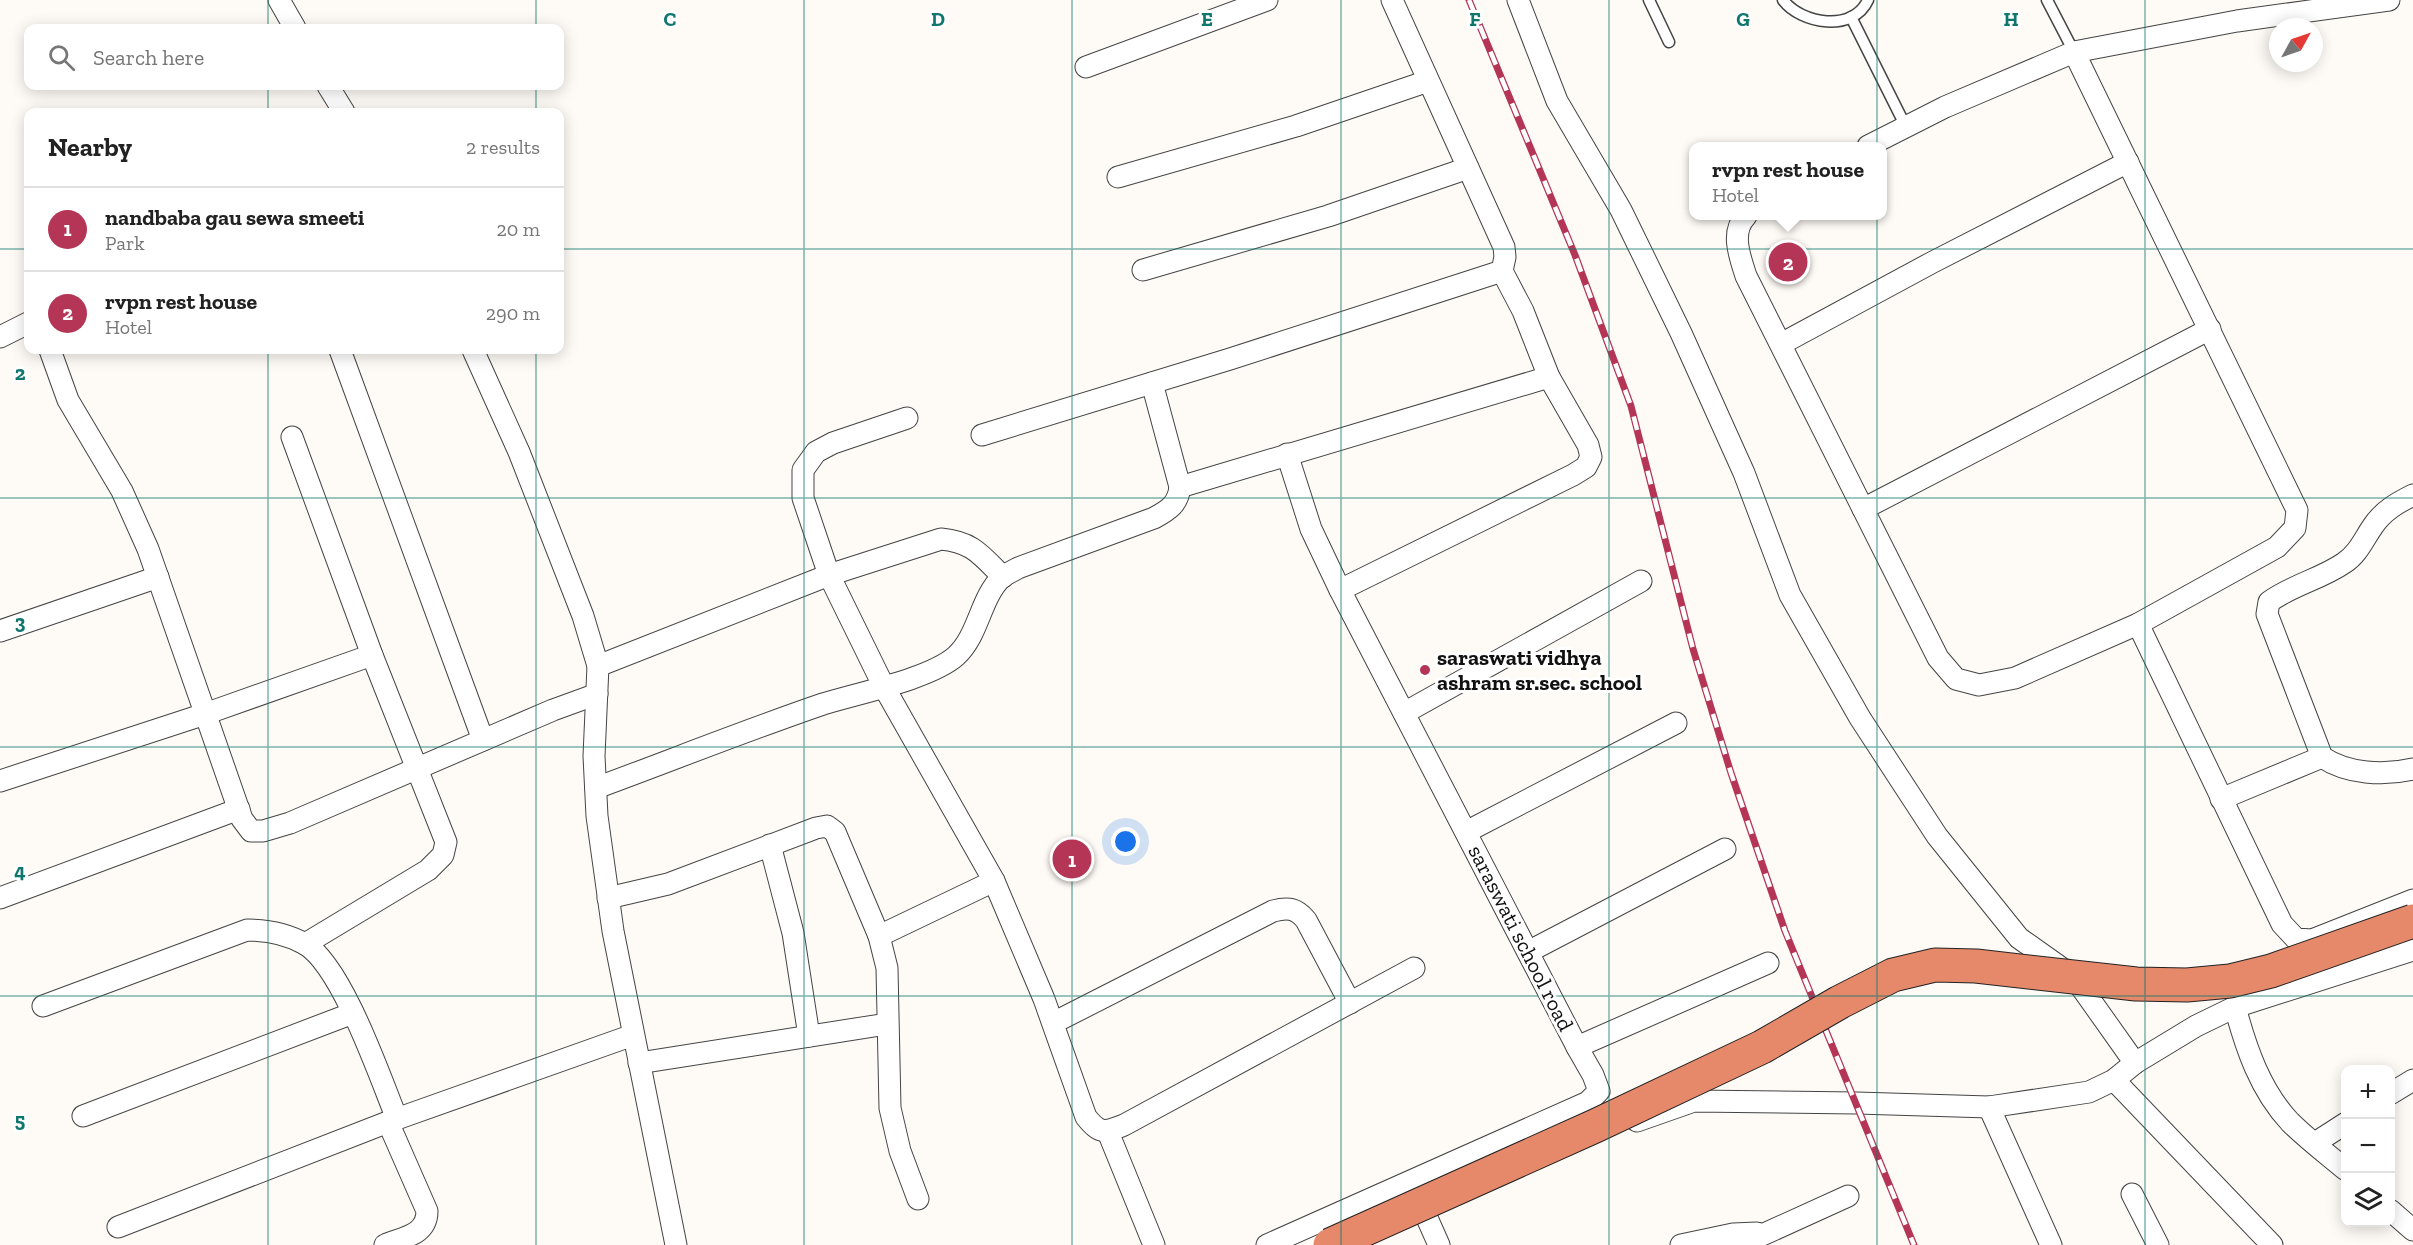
<!DOCTYPE html>
<meta charset="utf-8">
<style>
body{margin:0;font-family:"Zilla Slab",serif;background:#f2f2f2;color:#222}
.controls{position:absolute;right:18px;bottom:18px;display:grid;overflow:hidden;border-radius:12px;box-shadow:0 3px 15px #0003}
.controls button{width:54px;height:54px;display:grid;place-items:center;padding:0;border:0;border-bottom:2px solid #e0e0e0;background:#fff;color:#222;font:30px sans-serif}
.compass{position:absolute;left:2269px;top:18px;width:54px;height:54px;border-radius:50%;background:#fff;box-shadow:0 3px 15px #0003;rotate:50deg}
.you{position:absolute;left:1126px;top:842px;width:21px;height:21px;margin:-15px;border:4px solid #fff;border-radius:50%;background:#1a73e8;box-shadow:0 0 0 9px #1a73e833}
.badge{display:grid;place-items:center;width:39px;height:39px;border-radius:50%;background:#b43556;color:#fff;font-size:20px;font-weight:700}
.pin{position:absolute;translate:-50% -50%;border:3px solid #fff;box-shadow:0 2px 6px #0006}
.popup{position:absolute;left:1689px;top:142px;width:198px;height:78px;box-sizing:border-box;display:grid;place-content:center;border-radius:12px;background:#fff;filter:drop-shadow(0 2px 4px #0005);font-size:20px;white-space:nowrap;color:#767676}
.popup b{font-size:22px;color:#222}
.popup::after{content:'';position:absolute;left:50%;top:100%;margin-left:-12px;border:12px solid transparent;border-top-color:#fff}
.list{margin:0;padding:0;list-style:none}
h2{display:flex;justify-content:space-between;align-items:center;height:78px;margin:0;padding:0 24px;font-size:26px}
h2 small{font-size:20px;font-weight:400;color:#767676}
.list li{display:grid;grid-template-columns:39px 1fr auto;gap:18px;align-items:center;box-sizing:border-box;height:84px;padding:0 24px;border-top:2px solid #e0e0e0}
.list b{display:block;font-size:22px;white-space:nowrap}
.list p{margin:0;font-size:20px;white-space:nowrap;color:#767676}
.list em{font-size:20px;font-style:normal;color:#767676}
.icon{flex:none;width:33px;height:33px;fill:none;stroke:currentColor;stroke-width:2;stroke-linecap:round;stroke-linejoin:round}
.map{position:relative;flex:none;width:2413px;height:1245px;overflow:hidden}
.search{position:absolute;background:#fff;box-shadow:0 3px 15px #0003;left:24px;top:24px;width:540px;height:66px;display:flex;align-items:center;gap:15px;box-sizing:border-box;padding:0 21px;border-radius:12px;color:#767676;font-size:22px}
.panel{position:absolute;background:#fff;box-shadow:0 3px 15px #0003;left:24px;top:108px;width:540px;height:246px;border-radius:12px}
.map>svg:first-child{display:block}
.lines{fill:none;stroke-linecap:round;stroke-linejoin:round}
.lane-casing{stroke:#444;stroke-width:13}
.street-casing{stroke:#444;stroke-width:23}
.lane{stroke:#fff;stroke-width:10}
.street{stroke:#fff;stroke-width:21}
.rail-casing{stroke:#b43556;stroke-width:7}
.rail{stroke:#fff;stroke-width:4.5;stroke-dasharray:14;stroke-linecap:butt}
.highway-bridge-casing{stroke:#222;stroke-width:35;stroke-linecap:butt}
.highway-bridge{stroke:#e6896b;stroke-width:33}
.grid{fill:none;stroke:#0f766e;stroke-width:1.5;stroke-opacity:0.55}
.poi-dot{fill:#b43556;stroke:#fff;stroke-width:2}
.labels{text-anchor:middle;dominant-baseline:central;stroke-width:6;stroke-linejoin:round;paint-order:stroke}
.poi-label{font-size:22px;font-weight:bold;fill:#111;stroke:#fff;text-anchor:start}
.street-label{font-size:22px;fill:#111;stroke:#fff}
.grid-label{font-size:20px;text-anchor:middle;font-weight:bold;fill:#0f766e;stroke:#fff;stroke-width:6;stroke-linejoin:round;paint-order:stroke}
</style>
<div class="map">
<svg width="2413" height="1245" viewBox="0 0 2413 1245">
<rect width="100%" height="100%" fill="#fefaf5"/>
<g class="lines">
<defs>
<g id="lane">
<path d="M1649,0L1669,42"/>
<path d="M1783,0C1801,24 1853,33 1868,0"/>
<path d="M2047,0L2074,52"/>
<path d="M1851,17L1906,127"/>
</g>
<g id="street">
<path d="M279,0L295,28"/>
<path d="M1518,0L1557,101L1621,210L1681,333L1744,473L1790,595L1860,718L1937,836L2019,938L2074,977L2135,1063"/>
<path d="M1086,67L1267,0"/>
<path d="M328,86L344,112"/>
<path d="M1868,146L1945,107L2074,52L2237,21L2389,0"/>
<path d="M1118,177L1296,126L1428,81"/>
<path d="M1746,216C1730,232 1740,257 1746,276L1938,658L1956,679L1979,685L2015,678L2138,624L2277,547L2295,528L2297,510L2074,52"/>
<path d="M1143,270L1328,216L1468,168"/>
<path d="M0,337L28,323"/>
<path d="M1781,344L1933,262L2128,162"/>
<path d="M50,350L68,400L122,491L148,549L242,819L251,831H263L290,823L553,710L597,694"/>
<path d="M340,350L483,740"/>
<path d="M473,350L519,452L583,616L598,666L594,756L597,816L613,931L676,1245"/>
<path d="M907,418L833,443L816,452L803,470V498L829,575L884,687L994,881L1044,999L1086,1117C1100,1134 1104,1133 1124,1125L1414,968"/>
<path d="M982,435L1230,359L1502,271L1505,257L1504,247L1392,0"/>
<path d="M292,437L372,655L446,842L443,855L428,870L305,944"/>
<path d="M1180,487L1549,377"/>
<path d="M2413,495C2397,503 2383,511 2373,526C2364,539 2358,554 2344,563C2321,579 2292,585 2269,602L2267,614L2322,757C2347,774 2384,776 2413,769"/>
<path d="M1863,509L2210,329"/>
<path d="M1340,590L1573,475L1586,467L1591,457L1588,445L1549,377L1523,311L1502,271"/>
<path d="M2138,624L2282,924L2296,939L2312,940L2413,900"/>
<path d="M0,631L158,577"/>
<path d="M598,666L829,575L941,539C973,542 981,555 1003,577"/>
<path d="M1404,713L1641,581"/>
<path d="M0,781L205,714L372,655"/>
<path d="M596,788C672,760 747,730 823,704C858,693 930,679 956,656C979,635 980,598 1002,577C1006,574 1013,571 1018,568L1154,518C1169,510 1178,504 1180,487L1152,383"/>
<path d="M2221,799L2322,757"/>
<path d="M1466,832L1676,723"/>
<path d="M770,845L793,933L809,1036"/>
<path d="M0,898L239,809"/>
<path d="M608,898L668,884L816,828L827,826L835,832L879,936L887,968L890,1108L900,1151L918,1199"/>
<path d="M879,936L994,881"/>
<path d="M1528,952L1725,849"/>
<path d="M43,1006L247,930C267,930 286,933 305,944C342,966 380,1077 397,1119"/>
<path d="M2235,1007C2246,1048 2260,1090 2290,1122C2307,1139 2327,1154 2346,1170"/>
<path d="M1053,1023L1273,911C1288,907 1296,908 1306,920L1350,1003"/>
<path d="M1577,1047L1768,963"/>
<path d="M639,1063L887,1024"/>
<path d="M2114,1080L2272,1245"/>
<path d="M2390,1094L2413,1080"/>
<path d="M1989,1107L2051,1245"/>
<path d="M83,1116L353,1013"/>
<path d="M1637,1121L1694,1101L1857,1103L1989,1107L2089,1092L2114,1080L2135,1063L2196,1026L2235,1007L2413,950"/>
<path d="M1108,1132L1154,1245"/>
<path d="M2315,1143L2346,1123"/>
<path d="M2132,1194L2158,1245"/>
<path d="M2390,1210L2413,1230"/>
<path d="M1427,1218L1439,1245"/>
<path d="M118,1227L388,1122L633,1035"/>
<path d="M385,1245C404,1237 427,1235 427,1211L388,1122"/>
<path d="M1267,1245L1588,1102L1599,1091L1593,1075L1577,1047L1340,590L1311,529L1287,454"/>
<path d="M1681,1245L1733,1234L1757,1233"/>
<path d="M1740,1245L1848,1196"/>
</g>
</defs>
<use href="#lane" class="lane-casing"/>
<use href="#street" class="street-casing"/>
<use href="#lane" class="lane"/>
<use href="#street" class="street"/>
<defs>
<path id="rail" d="M1469,0L1575,255L1631,406L1693,649L1731,773L1785,931L1914,1245"/>
</defs>
<use href="#rail" class="rail-casing"/>
<use href="#rail" class="rail"/>
<defs>
<path id="highway-bridge" d="M1330,1245L1595,1126L1762,1047L1840,1002L1893,975L1935,965L1976,966L2136,984L2187,985L2230,981L2271,971L2413,921"/>
</defs>
<use href="#highway-bridge" class="highway-bridge-casing"/>
<use href="#highway-bridge" class="highway-bridge"/>
</g>
<path class="grid" d="M268,0V28M536,0V28M804,0V1245M1072,0V1245M1341,0V1245M1609,0V1245M1877,0V1245M2145,0V1245M268,86V112M536,86V112M0,249H28M560,249H2413M268,350V1245M536,350V1245M0,498H2413M0,747H2413M0,996H2413"/>
<circle class="poi-dot" cx="1425" cy="670" r="6"/>
<g class="labels">
<g class="poi-label">
<text x="1437" y="657">saraswati vidhya<tspan x="1437" dy="25">ashram sr.sec. school</tspan></text>
</g>
<g class="street-label">
<text transform="translate(1521 938) rotate(63)">saraswati school road</text>
</g>
</g>
<g class="grid-label">
<text x="670" y="26">C</text>
<text x="938" y="26">D</text>
<text x="1207" y="26">E</text>
<text x="1475" y="26">F</text>
<text x="1743" y="26">G</text>
<text x="2011" y="26">H</text>
<text x="20" y="380">2</text>
<text x="20" y="629">3</text>
<text x="20" y="878">4</text>
<text x="20" y="1127">5</text>
</g>
</svg>
<div class="controls">
<button>+</button>
<button>−</button>
<button><svg class="icon" aria-label="layers" viewBox="0 0 24 24"><path d="M12 4l9 5-9 5-9-5zM3 14l9 5 9-5"/></svg></button>
</div>
<svg class="compass" viewBox="-18 -18 36 36"><path d="M0-13l5 13h-10z" fill="#e53935"/><path d="M0 13l5-13h-10z" fill="#767676"/></svg>
<div class="you"></div>
<div class="pin badge" style="left:1072px;top:859px">1</div>
<div class="pin badge" style="left:1788px;top:262px">2</div>
<div class="popup"><b>rvpn rest house</b>Hotel</div>
<div class="search"><svg class="icon" aria-label="search" viewBox="0 0 24 24"><circle cx="10" cy="10" r="6"/><path d="M15 15l6 6"/></svg>Search here</div>
<section class="panel">
<h2>Nearby<small>2 results</small></h2>
<ul class="list">
<li><span class="badge">1</span><div><b>nandbaba gau sewa smeeti</b><p>Park</p></div><em>20 m</em></li>
<li><span class="badge">2</span><div><b>rvpn rest house</b><p>Hotel</p></div><em>290 m</em></li>
</ul>
</section>
</div>
